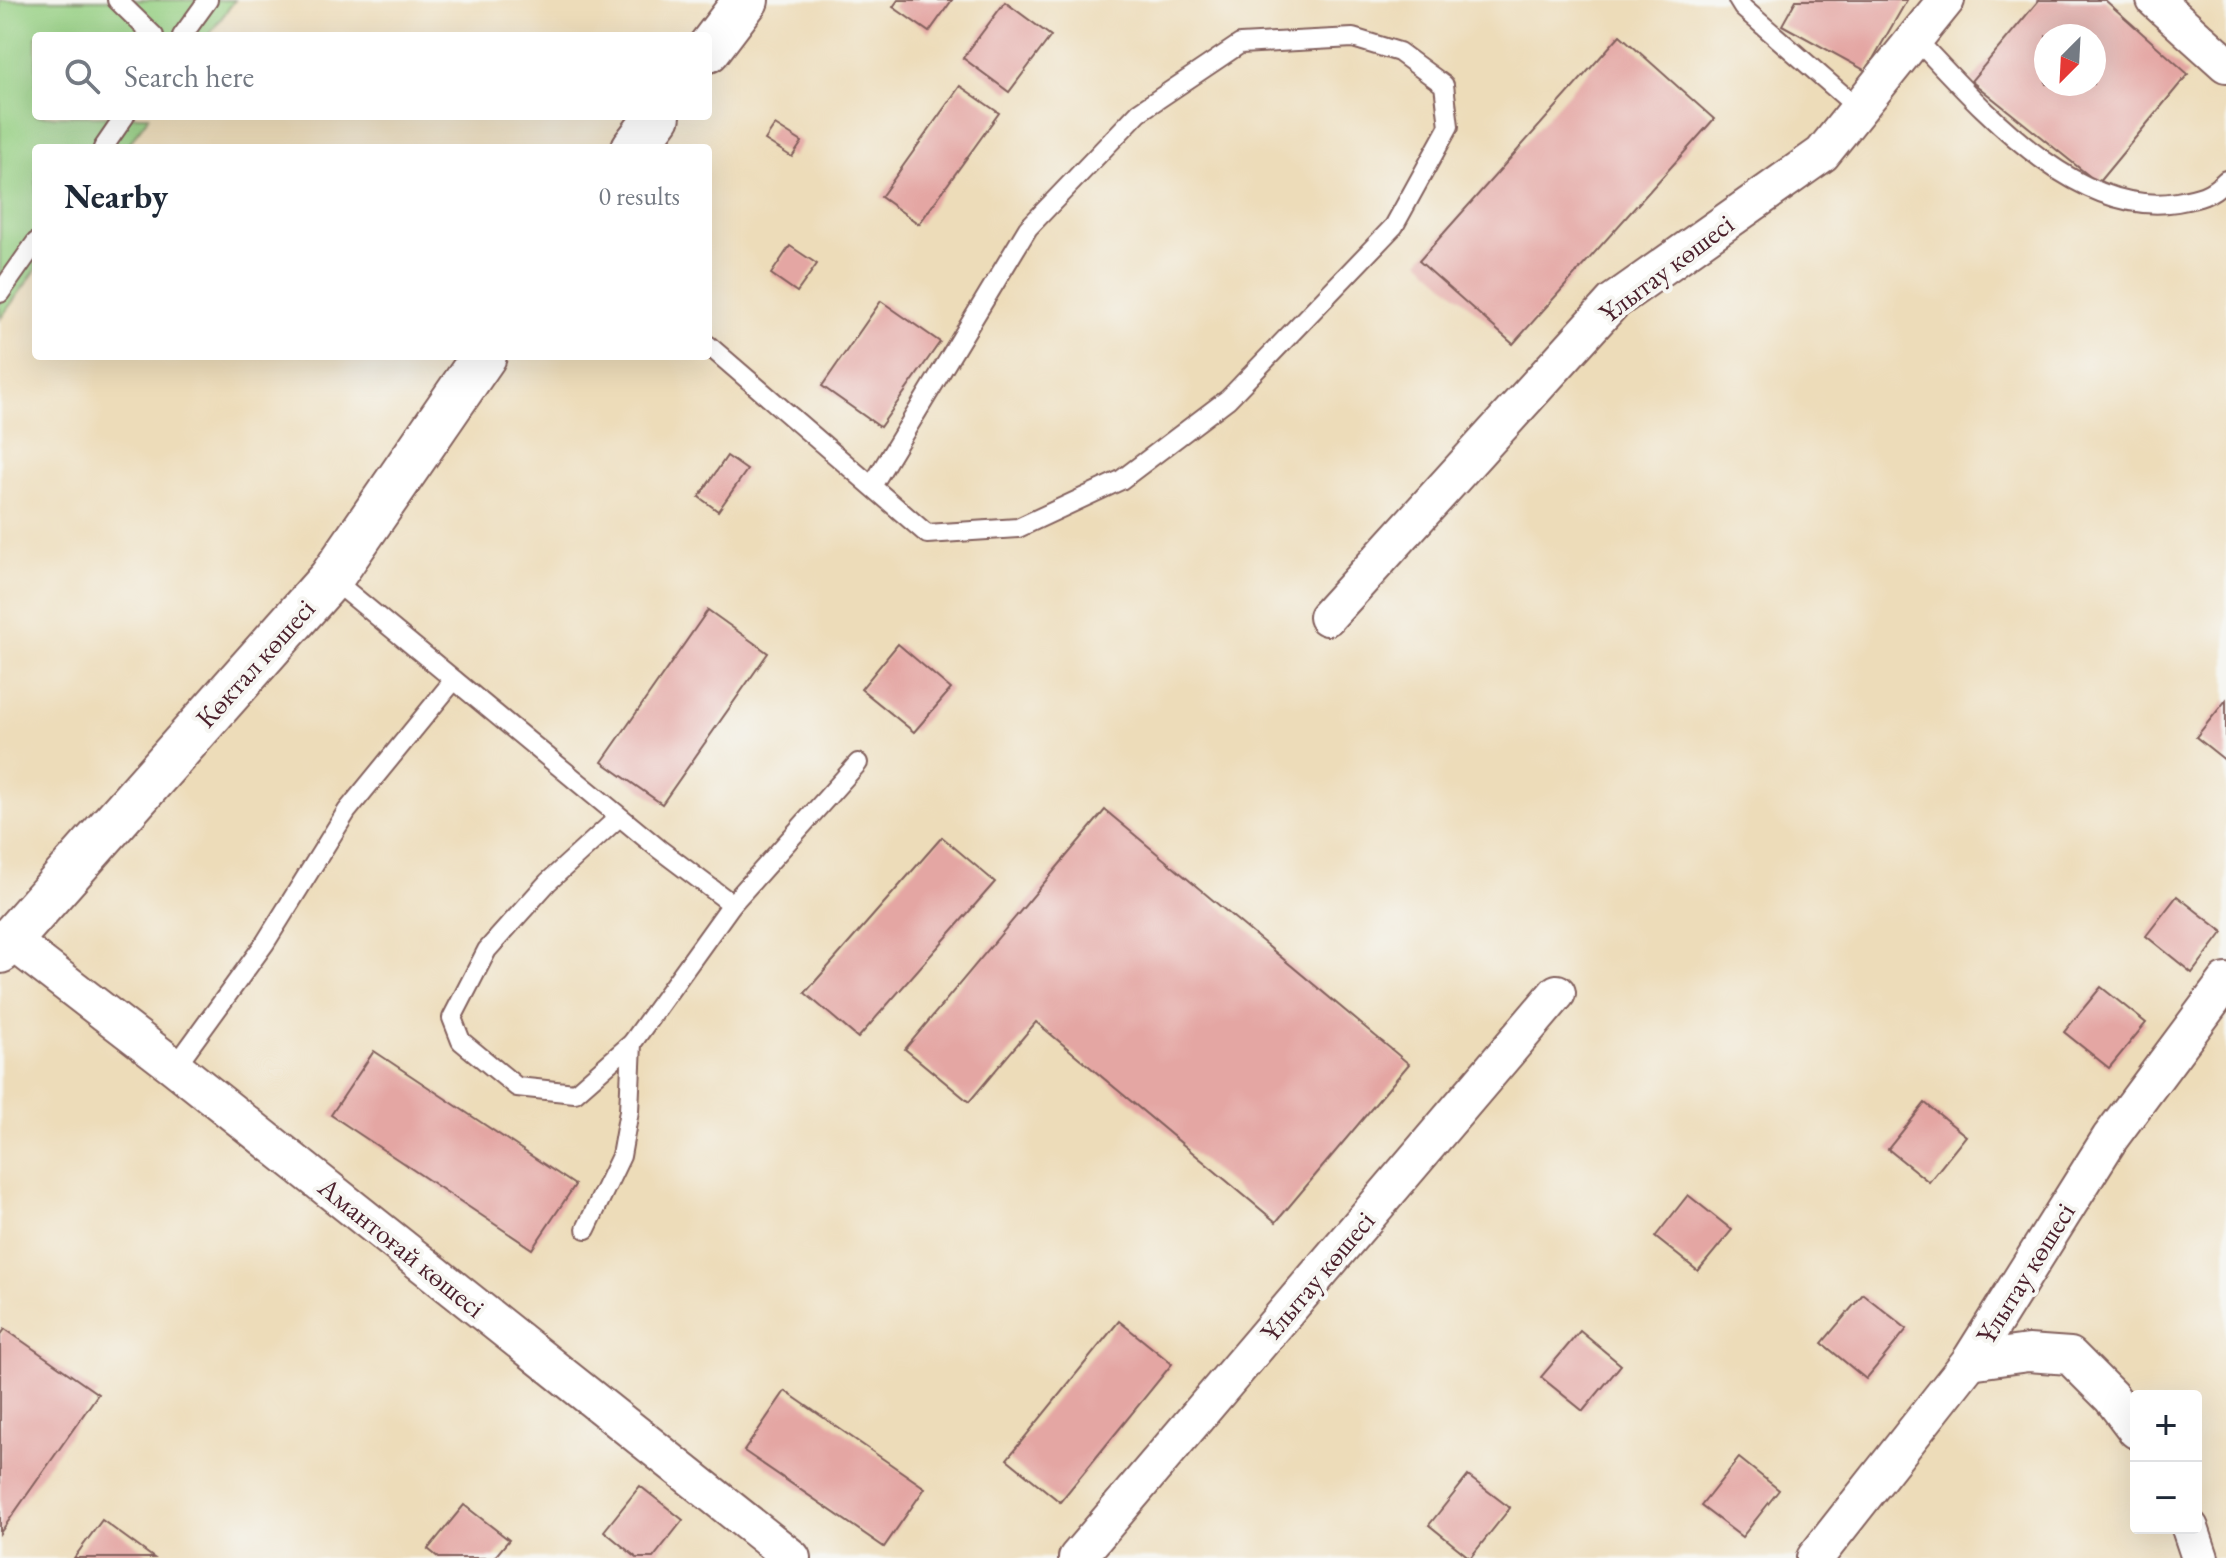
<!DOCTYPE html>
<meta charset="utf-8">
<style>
body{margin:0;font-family:"EB Garamond",serif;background:#f2f2f3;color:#1f2937}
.controls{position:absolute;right:24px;bottom:24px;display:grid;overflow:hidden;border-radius:8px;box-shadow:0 8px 32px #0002}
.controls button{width:72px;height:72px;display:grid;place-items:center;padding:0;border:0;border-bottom:2px solid #e0e1e3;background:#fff;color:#1f2937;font:40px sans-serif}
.compass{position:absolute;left:2034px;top:24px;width:72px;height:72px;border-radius:50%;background:#fff;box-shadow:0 8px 32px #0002;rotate:204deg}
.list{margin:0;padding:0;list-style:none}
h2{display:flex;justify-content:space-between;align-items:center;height:104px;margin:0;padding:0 32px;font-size:34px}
h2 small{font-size:26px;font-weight:400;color:#747a83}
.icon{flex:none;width:44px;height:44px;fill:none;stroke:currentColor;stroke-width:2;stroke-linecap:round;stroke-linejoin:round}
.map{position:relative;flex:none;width:2226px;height:1558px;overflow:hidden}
.search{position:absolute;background:#fff;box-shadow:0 8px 32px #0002;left:32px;top:32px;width:680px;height:88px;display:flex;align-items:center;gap:20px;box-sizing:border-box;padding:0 28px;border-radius:8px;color:#747a83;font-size:30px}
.panel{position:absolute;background:#fff;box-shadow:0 8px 32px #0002;left:32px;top:144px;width:680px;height:216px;border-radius:8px}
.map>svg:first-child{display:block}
.green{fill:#97d084;stroke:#707858;stroke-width:2}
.building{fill:#e4a6a3;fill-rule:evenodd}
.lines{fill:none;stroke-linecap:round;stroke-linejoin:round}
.lane-casing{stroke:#83615d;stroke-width:22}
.street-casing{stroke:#83615d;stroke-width:40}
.secondary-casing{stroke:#83615d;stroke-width:48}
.lane{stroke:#fff;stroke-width:18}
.street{stroke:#fff;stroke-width:36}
.secondary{stroke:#fff;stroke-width:44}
.labels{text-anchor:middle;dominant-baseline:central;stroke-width:8;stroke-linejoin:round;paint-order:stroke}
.street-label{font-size:28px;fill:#4a1f2b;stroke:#f6f6f2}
</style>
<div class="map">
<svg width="2226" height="1558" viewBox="0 0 2226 1558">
<rect width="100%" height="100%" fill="#f6f6f2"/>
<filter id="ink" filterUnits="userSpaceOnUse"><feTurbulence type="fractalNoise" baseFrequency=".0125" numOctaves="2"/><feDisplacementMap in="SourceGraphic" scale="16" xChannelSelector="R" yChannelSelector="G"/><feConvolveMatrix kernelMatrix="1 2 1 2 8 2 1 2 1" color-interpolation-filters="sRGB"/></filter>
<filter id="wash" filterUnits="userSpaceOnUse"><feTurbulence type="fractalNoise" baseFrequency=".006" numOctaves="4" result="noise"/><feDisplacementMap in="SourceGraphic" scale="32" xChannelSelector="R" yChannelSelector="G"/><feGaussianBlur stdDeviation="1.8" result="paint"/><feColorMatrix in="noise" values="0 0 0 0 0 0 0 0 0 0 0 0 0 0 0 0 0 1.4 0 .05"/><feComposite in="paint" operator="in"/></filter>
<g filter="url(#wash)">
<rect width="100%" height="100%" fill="#eddcb9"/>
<path class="green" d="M0,0H235L208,36H36V116H149L126,148H36V270L0,319Z"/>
<g id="blocks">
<g class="building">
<path d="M898,0H952L929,32L893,7Z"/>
<path d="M1796,0H1907L1866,71L1782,25Z"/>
<path d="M2039,0H2105L2188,74L2098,183L1971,81ZM2046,36H2094V84H2046Z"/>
<path d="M1005,2L1051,36L1009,92L963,58Z"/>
<path d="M1620,35L1714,119L1513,344L1419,261Z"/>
<path d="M960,86L999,113L919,224L881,197Z"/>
<path d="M775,125L802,142L792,157L765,140Z"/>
<path d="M790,246L817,264L797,292L771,274Z"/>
<path d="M881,301L940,342L880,427L822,386Z"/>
<path d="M727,456L747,470L718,511L699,497Z"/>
<path d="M708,610L768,653L662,804L602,762Z"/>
<path d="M898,644L951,689L914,732L861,689Z"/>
<path d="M2226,700V761L2196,737Z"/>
<path d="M1105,810L1409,1064L1276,1222L1036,1022L969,1102L905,1049Z"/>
<path d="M942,837L995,882L858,1038L805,993Z"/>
<path d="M2177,896L2223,932L2192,973L2146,936Z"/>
<path d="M2101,987L2146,1023L2109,1068L2064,1032Z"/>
<path d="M374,1051L575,1185L532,1249L331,1115Z"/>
<path d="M1925,1103L1966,1136L1929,1182L1888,1149Z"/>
<path d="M1688,1195L1732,1230L1698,1271L1655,1237Z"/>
<path d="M1863,1294L1907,1329L1866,1379L1822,1343Z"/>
<path d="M1119,1321L1172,1364L1060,1502L1007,1459Z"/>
<path d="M5,1329L98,1394L0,1533V1336Z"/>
<path d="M1580,1331L1621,1365L1583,1411L1541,1377Z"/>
<path d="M785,1391L925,1488L884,1547L744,1451Z"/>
<path d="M1739,1458L1779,1490L1742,1537L1701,1506Z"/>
<path d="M1468,1476L1510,1508L1470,1558L1429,1525Z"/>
<path d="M640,1486L683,1520L653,1558H637L604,1531Z"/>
<path d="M464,1505L509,1540L494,1558H439L428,1549Z"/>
<path d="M102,1520L154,1558H74Z"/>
</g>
</g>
</g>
<g filter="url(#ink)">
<use href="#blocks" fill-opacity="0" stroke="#83615d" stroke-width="2"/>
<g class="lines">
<defs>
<g id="lane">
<path d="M117,0L154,36"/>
<path d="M1738,0L1743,8L1859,109"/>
<path d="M182,36L208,0"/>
<path d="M1915,38C1979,105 2075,219 2177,202C2199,198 2210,196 2226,180"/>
<path d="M103,148L125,116"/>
<path d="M0,293L36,242"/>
<path d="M708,345L927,534L1018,528L1121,480L1228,399L1394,226L1449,126L1444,85L1399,52L1353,38L1240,44L1139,112L1028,228L872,486"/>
<path d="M331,578L659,849L732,904"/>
<path d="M619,817L548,882L487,950L452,1018L461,1041L517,1087L575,1093L632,1043L732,904L858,763"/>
<path d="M175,1067L265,943L347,811L454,680"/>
<path d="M586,1229L621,1156L629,1111L632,1043"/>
</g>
<g id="street">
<path d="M2155,0L2226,64"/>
<path d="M1327,617L1613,302L1822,154L1946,0"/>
<path d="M9,939L175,1067L792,1558"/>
<path d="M1970,1361L2028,1353L2070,1356L2111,1397L2136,1430"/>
<path d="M2190,1528L2200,1558"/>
<path d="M1077,1558L1557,993"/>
<path d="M1815,1558L1970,1361L2110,1138L2226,982"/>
</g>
<g id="secondary">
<path d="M708,50L746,0"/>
<path d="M634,148L658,116"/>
<path d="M0,951L331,578L484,356"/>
</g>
</defs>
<use href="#lane" class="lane-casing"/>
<use href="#street" class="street-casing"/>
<use href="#secondary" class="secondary-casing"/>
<use href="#lane" class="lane"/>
<use href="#street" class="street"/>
<use href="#secondary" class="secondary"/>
</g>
</g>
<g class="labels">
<g class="street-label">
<text transform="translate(1666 268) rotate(-37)">Ұлытау көшесі</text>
<text transform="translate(255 663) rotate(-48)">Көктал көшесі</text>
<text transform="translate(402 1247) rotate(39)">Амантоғай көшесі</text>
<text transform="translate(2025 1273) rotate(-58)">Ұлытау көшесі</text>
<text transform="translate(1317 1276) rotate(-50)">Ұлытау көшесі</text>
</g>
</g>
</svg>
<div class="controls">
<button>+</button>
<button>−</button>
</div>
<svg class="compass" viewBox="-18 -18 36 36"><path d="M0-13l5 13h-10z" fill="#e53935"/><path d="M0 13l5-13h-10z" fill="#747a83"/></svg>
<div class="search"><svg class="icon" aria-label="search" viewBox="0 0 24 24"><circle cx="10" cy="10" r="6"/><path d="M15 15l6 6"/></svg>Search here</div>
<section class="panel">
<h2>Nearby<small>0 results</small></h2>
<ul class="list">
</ul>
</section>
</div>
